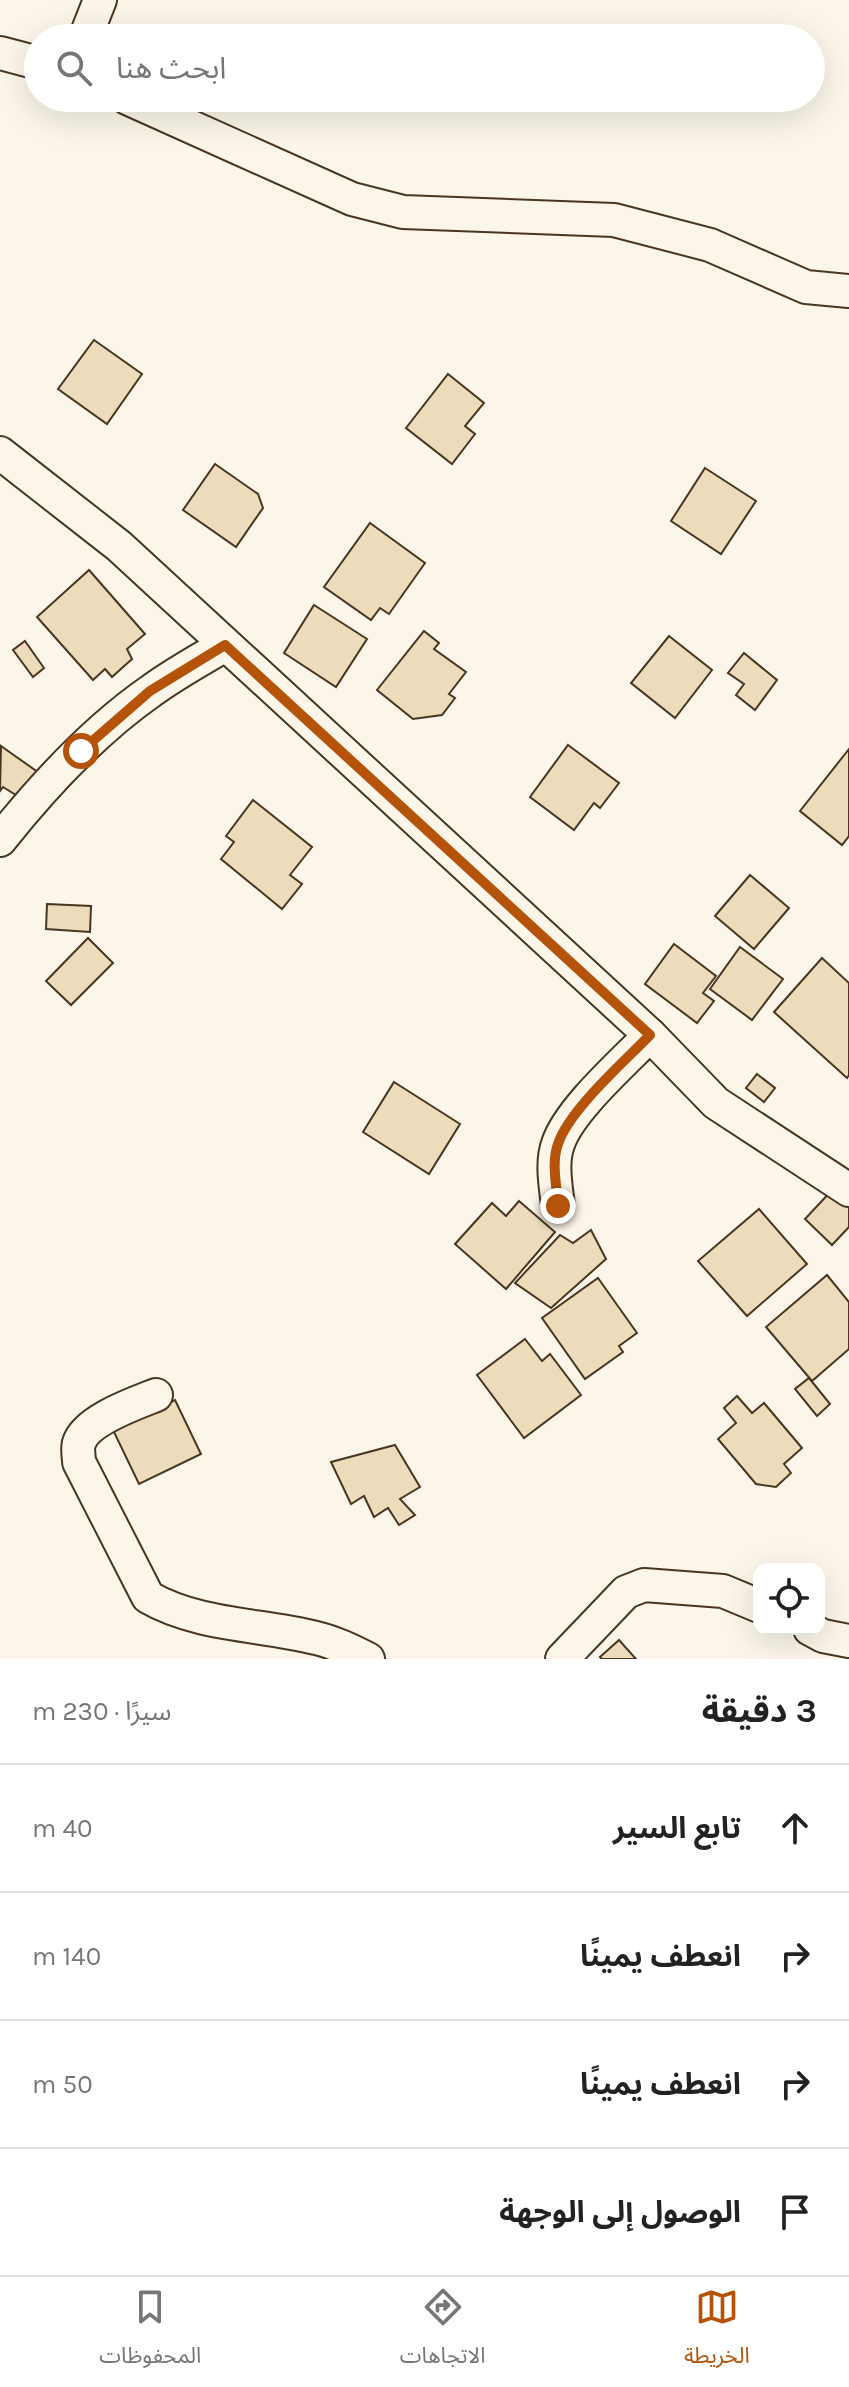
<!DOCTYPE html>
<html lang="ar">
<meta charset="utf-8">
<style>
body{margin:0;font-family:Karla,"Noto Sans Arabic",sans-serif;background:#f6f6f6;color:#222;direction:rtl}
.controls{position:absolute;right:24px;bottom:24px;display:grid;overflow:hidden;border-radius:16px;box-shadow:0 8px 32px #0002}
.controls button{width:72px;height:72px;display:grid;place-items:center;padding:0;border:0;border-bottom:2px solid #e0e0e0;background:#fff;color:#222;font:40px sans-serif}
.stop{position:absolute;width:24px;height:24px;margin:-18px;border:6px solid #b45309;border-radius:50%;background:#fff}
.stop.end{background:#b45309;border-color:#fff;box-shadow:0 2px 8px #0008}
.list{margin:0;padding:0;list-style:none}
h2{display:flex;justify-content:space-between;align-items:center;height:104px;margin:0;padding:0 32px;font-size:34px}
h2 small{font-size:26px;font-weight:400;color:#767676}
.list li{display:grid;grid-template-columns:52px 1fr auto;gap:24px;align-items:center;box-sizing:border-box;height:128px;padding:0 32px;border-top:2px solid #e0e0e0}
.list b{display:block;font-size:30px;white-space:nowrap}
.list em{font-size:26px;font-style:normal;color:#767676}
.icon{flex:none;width:44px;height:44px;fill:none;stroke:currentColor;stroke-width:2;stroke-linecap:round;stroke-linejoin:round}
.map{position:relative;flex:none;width:849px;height:1659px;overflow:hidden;direction:ltr}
.search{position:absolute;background:#fff;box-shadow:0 8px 32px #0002;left:24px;right:24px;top:24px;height:88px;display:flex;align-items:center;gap:20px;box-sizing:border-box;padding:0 28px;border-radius:44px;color:#767676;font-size:30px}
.sheet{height:616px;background:#fff}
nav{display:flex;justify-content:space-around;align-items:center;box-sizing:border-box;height:112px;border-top:2px solid #e0e0e0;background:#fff;font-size:22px;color:#767676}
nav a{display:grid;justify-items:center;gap:4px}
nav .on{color:#b45309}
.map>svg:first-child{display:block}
.building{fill:#ecdcbc;stroke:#4a3520;stroke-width:2}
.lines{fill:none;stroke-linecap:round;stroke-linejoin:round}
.minor-casing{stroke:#4a3520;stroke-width:36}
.minor{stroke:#fbf6e9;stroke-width:32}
.route{stroke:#b45309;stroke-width:10}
</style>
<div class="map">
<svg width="849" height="1659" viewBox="0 0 849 1659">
<rect width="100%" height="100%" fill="#fbf6e9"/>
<g class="building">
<path d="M94,340L142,374L107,424L58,389Z"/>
<path d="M448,374L484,403L465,426L475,434L452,464L406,428Z"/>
<path d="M215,464L258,494L263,508L236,547L183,510Z"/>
<path d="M705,468L756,501L721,554L671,521Z"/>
<path d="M370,523L425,563L389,614L380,608L371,620L324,587Z"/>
<path d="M89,570L145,634L127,649L132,659L112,677L105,669L93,680L37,617Z"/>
<path d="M314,605L367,639L336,687L284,653Z"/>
<path d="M424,631L439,643L434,649L466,672L449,694L455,698L442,715L413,719L377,690Z"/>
<path d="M669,636L712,670L675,718L631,683Z"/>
<path d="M25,641L44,668L33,677L13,650Z"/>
<path d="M744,653L777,680L755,710L736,695L744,684L728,673Z"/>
<path d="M568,745L619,783L600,808L594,803L574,830L530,797Z"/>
<path d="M1,746L42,775L28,796L16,795L3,787L0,791Z"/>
<path d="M849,749V836L842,845L800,811Z"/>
<path d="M253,800L312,847L290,875L302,884L282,909L221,859L234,842L226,836Z"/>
<path d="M750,875L789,908L754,949L715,916Z"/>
<path d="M47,904L91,906L90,932L46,929Z"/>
<path d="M88,938L113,963L71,1005L46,981Z"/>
<path d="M674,944L716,976L703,993L714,1001L697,1023L645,984Z"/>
<path d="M740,947L783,979L752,1020L710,989Z"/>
<path d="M822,958L849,983V1075L847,1078L774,1012Z"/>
<path d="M757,1074L775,1088L764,1102L746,1088Z"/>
<path d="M394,1082L460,1124L429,1174L363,1132Z"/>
<path d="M834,1188L849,1202V1227L832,1245L805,1219Z"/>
<path d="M519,1201L555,1232L506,1289L455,1244L492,1203L506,1216Z"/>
<path d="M759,1209L807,1264L747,1316L698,1261Z"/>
<path d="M591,1230L606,1259L551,1308L515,1283L560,1235L573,1243Z"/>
<path d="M827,1275L849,1302V1349L812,1381L766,1327Z"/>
<path d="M598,1278L637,1333L619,1346L623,1352L585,1379L542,1318Z"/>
<path d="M525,1339L542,1361L550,1354L581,1395L524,1438L477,1375Z"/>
<path d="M809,1378L830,1404L817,1416L795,1389Z"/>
<path d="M737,1396L752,1413L764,1403L802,1448L784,1464L791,1473L776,1487L756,1484L718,1439L736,1423L724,1408Z"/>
<path d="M175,1400L201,1454L139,1484L113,1430Z"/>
<path d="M395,1445L420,1487L400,1499L415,1515L399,1525L388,1508L374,1517L364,1496L351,1504L331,1462Z"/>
<path d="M619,1640L636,1659H602L600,1657Z"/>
</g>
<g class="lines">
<defs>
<g id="minor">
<path d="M85,38L100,0"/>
<path d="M0,53L38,63"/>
<path d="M127,98L352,199L403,212L614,220L710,245L806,287L849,291"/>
<path d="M0,453L119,546L650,1035L716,1103L849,1190"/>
<path d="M0,840C43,786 95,730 151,691C174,674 200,660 225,645"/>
<path d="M558,1206C556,1187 551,1163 558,1144C569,1110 624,1062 650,1035"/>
<path d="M156,1395C136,1403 86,1420 79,1443C77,1448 79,1457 79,1462L148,1597C198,1626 261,1624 316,1638C334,1642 352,1651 368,1659"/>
<path d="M810,1629L823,1636L849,1641"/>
<path d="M562,1659L626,1592L644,1585L723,1591L759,1606"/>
</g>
</defs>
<use href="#minor" class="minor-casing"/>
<use href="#minor" class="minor"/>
</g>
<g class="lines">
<path class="route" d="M81,751L150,691L225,645L650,1035C624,1062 569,1110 558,1144C551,1163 557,1187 558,1206"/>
</g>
</svg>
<div class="controls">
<button><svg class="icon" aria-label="locate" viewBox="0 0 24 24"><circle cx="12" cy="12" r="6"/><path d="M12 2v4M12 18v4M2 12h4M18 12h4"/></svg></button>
</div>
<div class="stop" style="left:81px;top:751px"></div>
<div class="stop end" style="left:558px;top:1206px"></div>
<div class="search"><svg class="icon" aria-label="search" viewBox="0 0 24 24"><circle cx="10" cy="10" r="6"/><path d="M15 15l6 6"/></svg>ابحث هنا</div>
</div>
<section class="sheet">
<h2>3 دقيقة<small>سيرًا · 230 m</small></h2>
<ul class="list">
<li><svg class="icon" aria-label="ahead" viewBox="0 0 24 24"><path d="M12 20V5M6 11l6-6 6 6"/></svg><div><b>تابع السير</b></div><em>40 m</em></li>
<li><svg class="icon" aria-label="right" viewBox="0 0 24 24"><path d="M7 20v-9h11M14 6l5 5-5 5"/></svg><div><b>انعطف يمينًا</b></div><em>140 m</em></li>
<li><svg class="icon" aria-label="right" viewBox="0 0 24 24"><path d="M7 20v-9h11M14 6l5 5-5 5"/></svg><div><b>انعطف يمينًا</b></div><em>50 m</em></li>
<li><svg class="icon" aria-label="arrive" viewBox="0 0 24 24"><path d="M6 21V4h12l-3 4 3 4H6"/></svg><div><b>الوصول إلى الوجهة</b></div></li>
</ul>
</section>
<nav>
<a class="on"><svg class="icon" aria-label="map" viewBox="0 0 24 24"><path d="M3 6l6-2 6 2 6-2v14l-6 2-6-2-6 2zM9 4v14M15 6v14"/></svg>الخريطة</a>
<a><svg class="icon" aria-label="directions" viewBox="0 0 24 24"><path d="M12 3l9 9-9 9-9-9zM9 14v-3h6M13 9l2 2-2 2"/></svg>الاتجاهات</a>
<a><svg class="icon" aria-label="saved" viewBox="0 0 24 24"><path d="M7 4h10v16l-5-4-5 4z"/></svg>المحفوظات</a>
</nav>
